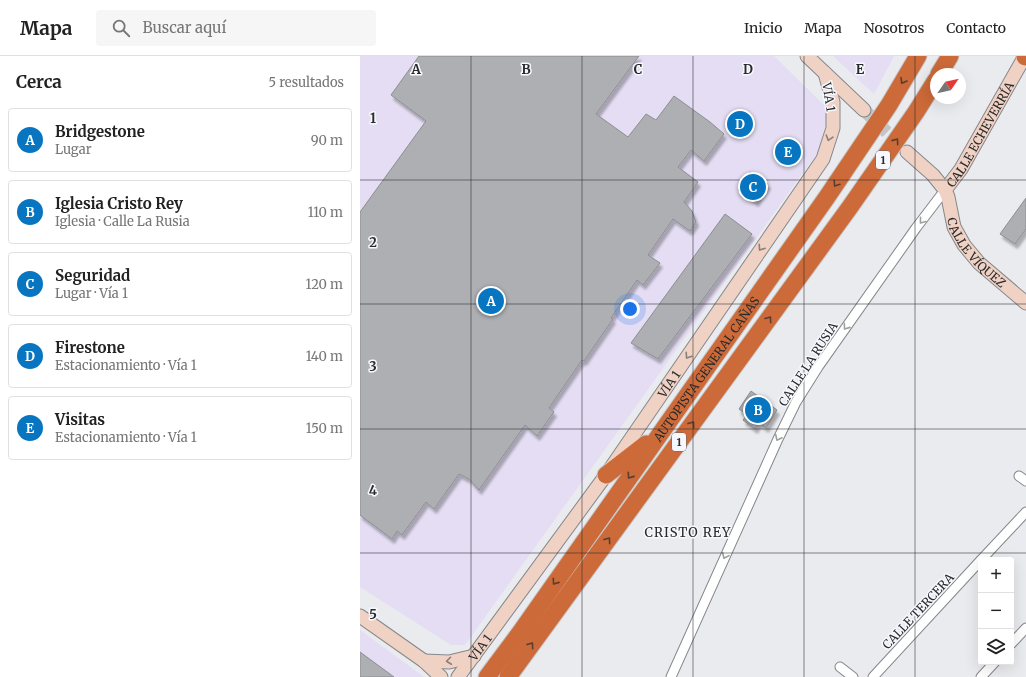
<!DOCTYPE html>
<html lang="es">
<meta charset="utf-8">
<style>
body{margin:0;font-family:Merriweather,serif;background:#f6f6f6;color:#222}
.controls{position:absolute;right:12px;bottom:12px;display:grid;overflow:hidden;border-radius:4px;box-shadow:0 4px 16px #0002}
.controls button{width:36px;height:36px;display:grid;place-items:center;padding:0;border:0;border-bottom:1px solid #e0e0e0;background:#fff;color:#222;font:20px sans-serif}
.compass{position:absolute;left:570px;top:12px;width:36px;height:36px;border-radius:50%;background:#fff;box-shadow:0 4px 16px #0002;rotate:56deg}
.you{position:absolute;left:270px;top:253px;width:14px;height:14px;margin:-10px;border:3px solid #fff;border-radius:50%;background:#1a73e8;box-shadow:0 0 0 6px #1a73e833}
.badge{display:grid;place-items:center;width:26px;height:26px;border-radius:50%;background:#0775c0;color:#fff;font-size:13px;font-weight:700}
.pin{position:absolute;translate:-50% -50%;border:2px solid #fff;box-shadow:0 1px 4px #0006}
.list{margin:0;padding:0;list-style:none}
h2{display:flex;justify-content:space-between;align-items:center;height:52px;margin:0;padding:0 16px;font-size:17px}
h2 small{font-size:13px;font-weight:400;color:#767676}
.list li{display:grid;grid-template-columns:26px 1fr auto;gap:12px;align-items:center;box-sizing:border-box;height:64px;margin:0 8px 8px;padding:0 8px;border:1px solid #e0e0e0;border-radius:4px}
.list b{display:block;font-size:15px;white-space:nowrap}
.list p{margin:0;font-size:13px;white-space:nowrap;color:#767676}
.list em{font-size:13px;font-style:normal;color:#767676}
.icon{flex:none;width:22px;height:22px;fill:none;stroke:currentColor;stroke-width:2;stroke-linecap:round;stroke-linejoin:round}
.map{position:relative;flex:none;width:666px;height:621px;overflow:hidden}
header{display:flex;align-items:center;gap:24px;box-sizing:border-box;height:56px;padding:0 20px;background:#fff;border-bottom:1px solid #e0e0e0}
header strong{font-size:19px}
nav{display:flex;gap:22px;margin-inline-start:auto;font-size:14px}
.search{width:280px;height:36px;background:#f6f6f6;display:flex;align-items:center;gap:10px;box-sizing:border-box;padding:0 14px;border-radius:4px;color:#767676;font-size:15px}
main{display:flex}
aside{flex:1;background:#fff}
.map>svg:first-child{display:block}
.industrial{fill:#e4ddf3}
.building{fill:#aeafb3;stroke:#8d8e92;filter:url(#shadow)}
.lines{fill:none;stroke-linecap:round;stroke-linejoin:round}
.secondary-tunnel{stroke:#c3c4c8;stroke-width:13;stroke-dasharray:13 6;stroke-linecap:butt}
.street-casing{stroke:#86878c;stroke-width:11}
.secondary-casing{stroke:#86878c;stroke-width:15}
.highway-casing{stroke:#c7c8c8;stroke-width:19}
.street{stroke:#fff;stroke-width:9}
.secondary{stroke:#f0d2c4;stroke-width:13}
.highway{stroke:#cd6a39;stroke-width:17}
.oneway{stroke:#5a3d2f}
.oneway2{stroke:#8c7e78}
.oneway3{stroke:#9f9fa0}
.grid{fill:none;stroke:#292a2b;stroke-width:1;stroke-opacity:0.55}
.labels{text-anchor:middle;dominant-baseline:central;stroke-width:3;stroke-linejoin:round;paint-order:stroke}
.shield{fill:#f7f8fd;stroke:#67686a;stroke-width:1}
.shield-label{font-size:11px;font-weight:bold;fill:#292a2b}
.street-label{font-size:12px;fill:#292a2b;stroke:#f7f8fd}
.neighbourhood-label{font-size:13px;letter-spacing:1px;fill:#292a2b;stroke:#f7f8fd}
.grid-label{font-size:13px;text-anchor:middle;font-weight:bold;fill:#292a2b;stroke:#f7f8fd;stroke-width:3;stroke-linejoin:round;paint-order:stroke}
</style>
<header>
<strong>Mapa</strong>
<div class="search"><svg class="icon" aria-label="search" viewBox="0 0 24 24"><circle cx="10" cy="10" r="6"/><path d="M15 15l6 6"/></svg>Buscar aquí</div>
<nav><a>Inicio</a><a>Mapa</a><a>Nosotros</a><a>Contacto</a></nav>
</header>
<main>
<aside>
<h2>Cerca<small>5 resultados</small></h2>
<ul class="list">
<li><span class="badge">A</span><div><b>Bridgestone</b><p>Lugar</p></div><em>90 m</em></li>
<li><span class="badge">B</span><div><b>Iglesia Cristo Rey</b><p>Iglesia · Calle La Rusia</p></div><em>110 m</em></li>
<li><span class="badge">C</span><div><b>Seguridad</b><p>Lugar · Vía 1</p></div><em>120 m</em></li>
<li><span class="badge">D</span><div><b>Firestone</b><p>Estacionamiento · Vía 1</p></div><em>140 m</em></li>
<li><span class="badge">E</span><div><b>Visitas</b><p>Estacionamiento · Vía 1</p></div><em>150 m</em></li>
</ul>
</aside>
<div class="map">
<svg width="666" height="621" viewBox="0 0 666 621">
<defs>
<filter id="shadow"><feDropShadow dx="2.5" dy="4.5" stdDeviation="1" flood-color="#0004"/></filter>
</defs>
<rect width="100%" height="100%" fill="#eaebef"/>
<g class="industrial">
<path d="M0,0H414L469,54L458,96L105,589H91L0,531Z"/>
<path d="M473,0H534L514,38Z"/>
<path d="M0,574L64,621H0Z"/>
</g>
<g class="building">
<path d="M59,0H279L236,58L268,81L286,58L296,64L314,40L350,66L364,78L344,105L331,94L318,111L338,126L324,146L332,155L336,166L330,175L313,163L288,199L300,207L283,229L277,224L251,262L253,263L224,305L222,304L189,352L194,356L177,380L165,369L119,434L109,423L99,418L74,453L66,446L42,479L37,475L32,483L0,459V156L66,65L31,39Z"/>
<path d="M390,116L408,128L396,146L378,134Z"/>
<path d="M666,142V173L655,188L640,178Z"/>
<path d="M365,158L392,178L298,303L271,287Z"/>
<path d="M391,335L417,354L406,372L399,367L395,373L383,364L387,359L379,353Z"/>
<path d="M0,596L34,621H0Z"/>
</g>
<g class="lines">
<path class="secondary-tunnel" d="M504,54L542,91"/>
<defs>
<g id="street">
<path d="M659,420L666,425"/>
<path d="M621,504L666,456"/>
<path d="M651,588L666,572"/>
<path d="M480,611L493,621"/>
<path d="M311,621L418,383L436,346L458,311L556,172L585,134"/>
<path d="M513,621L621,504"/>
<path d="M621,621L635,606"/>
</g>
<g id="secondary">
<path d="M447,0L504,54"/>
<path id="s1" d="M547,96L573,119L585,134L588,141L594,171L604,189L619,207L666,247"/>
<path id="s2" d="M585,134L601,113L665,0"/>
<path d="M0,560L64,605L81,621"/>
<path d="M64,605L89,606L114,600"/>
<path id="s3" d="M98,621L246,419L463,103L473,72V46L465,17"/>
</g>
<g id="highway">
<path d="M665,1V0"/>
<path d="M579,18L590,0"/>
<path d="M246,419L286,388"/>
<path id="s4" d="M127,621L162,574L467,141L529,49L558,0"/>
<path d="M148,621L490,151L556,56L576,24"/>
</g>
</defs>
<use href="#street" class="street-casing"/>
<use href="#secondary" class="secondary-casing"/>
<use href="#highway" class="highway-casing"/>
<use href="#street" class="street"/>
<use href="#secondary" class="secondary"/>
<use href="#highway" class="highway"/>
</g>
<defs><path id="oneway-chevron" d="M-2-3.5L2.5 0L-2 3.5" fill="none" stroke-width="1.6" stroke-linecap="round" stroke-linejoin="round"/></defs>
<g class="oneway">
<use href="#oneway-chevron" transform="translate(543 25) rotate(121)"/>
<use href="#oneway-chevron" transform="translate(536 85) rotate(-55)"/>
<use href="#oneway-chevron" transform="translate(476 128) rotate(124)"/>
<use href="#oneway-chevron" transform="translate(409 263) rotate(-54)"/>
<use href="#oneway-chevron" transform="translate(332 368) rotate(-54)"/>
<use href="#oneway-chevron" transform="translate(270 420) rotate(125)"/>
<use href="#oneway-chevron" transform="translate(248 484) rotate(-54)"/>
<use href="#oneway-chevron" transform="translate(195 526) rotate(125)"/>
<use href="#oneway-chevron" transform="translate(171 589) rotate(-54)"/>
</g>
<g class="oneway2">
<use href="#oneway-chevron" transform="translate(469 82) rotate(107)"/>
<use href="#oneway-chevron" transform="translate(401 192) rotate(124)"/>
<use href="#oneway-chevron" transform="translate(328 300) rotate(124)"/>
<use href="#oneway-chevron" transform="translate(89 605) rotate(173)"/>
</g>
<g class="oneway3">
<use href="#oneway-chevron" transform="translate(562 165) rotate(128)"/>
<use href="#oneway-chevron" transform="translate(486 271) rotate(125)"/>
<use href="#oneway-chevron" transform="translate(418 382) rotate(116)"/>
<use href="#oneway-chevron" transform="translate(365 500) rotate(114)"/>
</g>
<path class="grid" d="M111,0V621M222,0V621M333,0V621M444,0V621M555,0V621M0,124H666M0,248H666M0,373H666M0,497H666"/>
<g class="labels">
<g class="shield">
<rect x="516" y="95" width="14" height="18" rx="3"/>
<rect x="312" y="377" width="14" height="18" rx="3"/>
</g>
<g class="shield-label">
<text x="523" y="104">1</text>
<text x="319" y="386">1</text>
</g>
<g class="street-label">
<text transform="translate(469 41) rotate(81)">VÍA 1</text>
<text stroke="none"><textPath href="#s2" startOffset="66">CALLE ECHEVERRÍA</textPath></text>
<text stroke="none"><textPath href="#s1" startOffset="126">CALLE VÍQUEZ</textPath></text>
<text transform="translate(448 308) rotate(-57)">CALLE LA RUSIA</text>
<text stroke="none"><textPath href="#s4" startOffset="378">AUTOPISTA GENERAL CAÑAS</textPath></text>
<text stroke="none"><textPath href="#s3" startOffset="361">VÍA 1</textPath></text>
<text transform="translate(558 555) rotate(-47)">CALLE TERCERA</text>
<text stroke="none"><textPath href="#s3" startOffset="37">VÍA 1</textPath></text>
</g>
<g class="neighbourhood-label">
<text x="328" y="476">CRISTO REY</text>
</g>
</g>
<g class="grid-label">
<text x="56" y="18">A</text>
<text x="166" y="18">B</text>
<text x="278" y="18">C</text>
<text x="388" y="18">D</text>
<text x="500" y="18">E</text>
<text x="13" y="67">1</text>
<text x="13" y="191">2</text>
<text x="13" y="315">3</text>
<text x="13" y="439">4</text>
<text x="13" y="563">5</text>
</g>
</svg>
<div class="controls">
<button>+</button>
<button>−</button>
<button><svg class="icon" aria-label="layers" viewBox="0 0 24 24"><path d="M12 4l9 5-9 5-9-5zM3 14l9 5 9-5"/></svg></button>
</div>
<svg class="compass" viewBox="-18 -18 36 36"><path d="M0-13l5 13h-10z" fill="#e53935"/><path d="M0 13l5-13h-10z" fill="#767676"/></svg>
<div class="you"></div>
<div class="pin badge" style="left:131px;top:245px">A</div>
<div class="pin badge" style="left:398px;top:354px">B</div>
<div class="pin badge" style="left:393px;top:131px">C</div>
<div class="pin badge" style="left:380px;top:68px">D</div>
<div class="pin badge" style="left:428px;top:96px">E</div>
</div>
</main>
